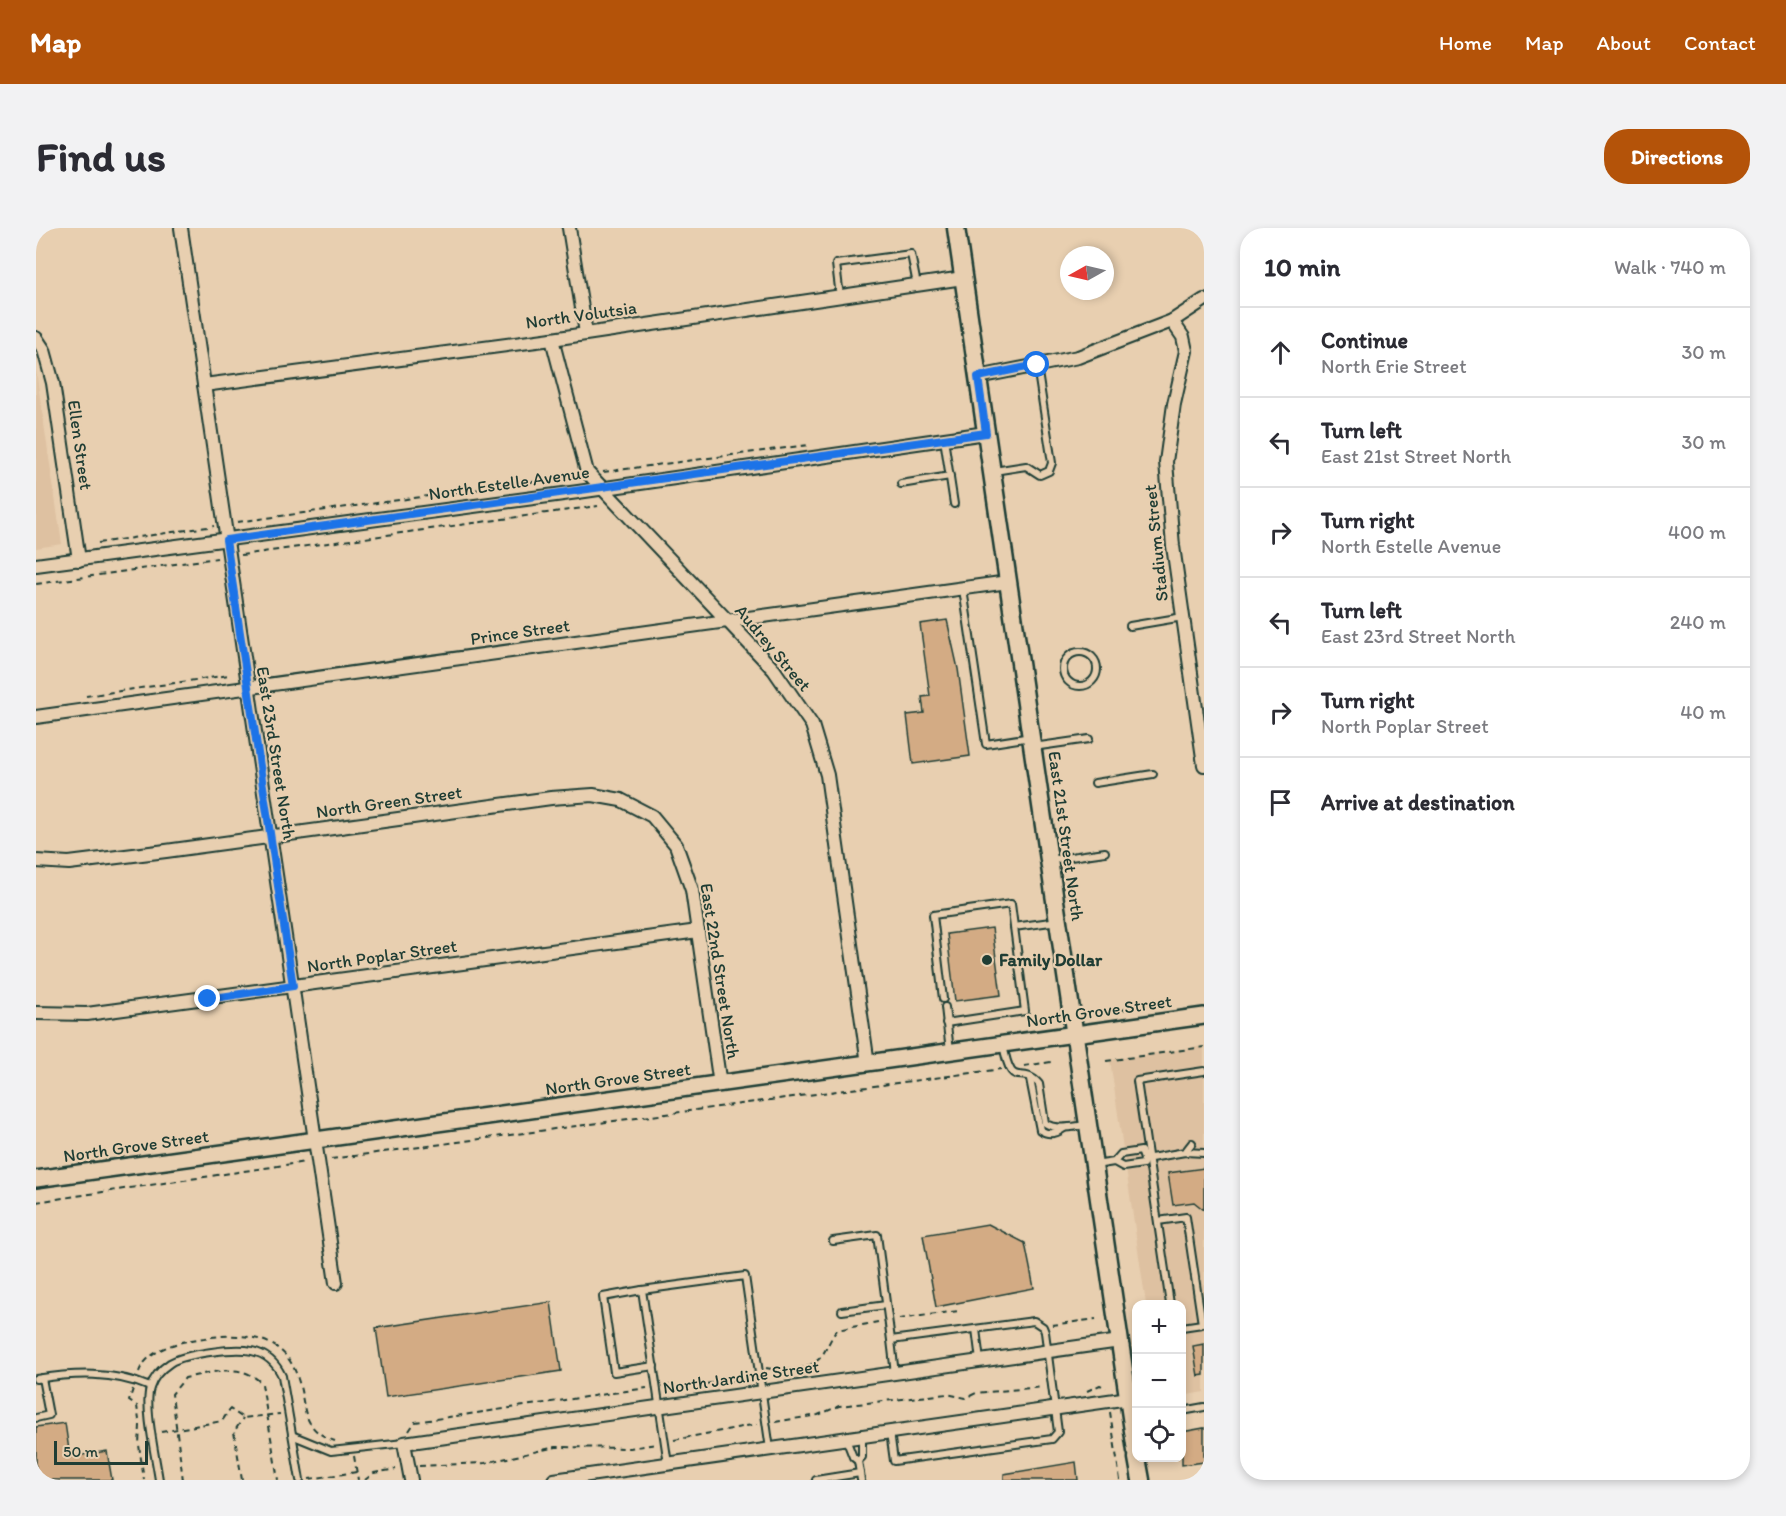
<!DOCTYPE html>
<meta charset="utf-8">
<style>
body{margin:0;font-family:Itim,sans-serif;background:#f2f2f3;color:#2b2b33}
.controls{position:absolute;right:18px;bottom:18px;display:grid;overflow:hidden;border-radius:12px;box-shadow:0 3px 9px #0003}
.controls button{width:54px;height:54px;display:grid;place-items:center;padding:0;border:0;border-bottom:2px solid #e1e1e2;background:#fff;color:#2b2b33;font:30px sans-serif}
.compass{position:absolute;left:1024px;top:18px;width:54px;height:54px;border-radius:50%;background:#fff;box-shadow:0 3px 9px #0003;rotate:262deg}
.scale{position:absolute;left:18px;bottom:15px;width:94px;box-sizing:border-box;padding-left:6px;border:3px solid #1f3d34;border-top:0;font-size:16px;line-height:21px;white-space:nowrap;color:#1f3d34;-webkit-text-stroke:4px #e8cfb0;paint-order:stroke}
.stop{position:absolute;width:18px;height:18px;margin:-14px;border:4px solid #1a73e8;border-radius:50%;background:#fff}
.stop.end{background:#1a73e8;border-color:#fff;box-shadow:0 2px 6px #0008}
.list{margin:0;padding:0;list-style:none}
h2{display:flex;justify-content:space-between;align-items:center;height:78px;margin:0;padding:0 24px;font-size:26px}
h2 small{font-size:20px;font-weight:400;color:#7c7c81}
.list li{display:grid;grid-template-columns:39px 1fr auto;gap:18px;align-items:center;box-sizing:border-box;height:90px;padding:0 24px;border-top:2px solid #e1e1e2}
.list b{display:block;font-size:22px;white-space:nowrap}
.list p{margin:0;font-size:20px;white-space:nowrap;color:#7c7c81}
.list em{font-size:20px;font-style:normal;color:#7c7c81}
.icon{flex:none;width:33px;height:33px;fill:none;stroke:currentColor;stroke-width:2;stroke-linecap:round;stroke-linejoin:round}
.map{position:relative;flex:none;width:1168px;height:1252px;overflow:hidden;border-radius:24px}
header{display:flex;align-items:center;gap:36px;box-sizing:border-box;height:84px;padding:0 30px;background:#b45309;color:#fff}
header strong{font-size:28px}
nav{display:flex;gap:33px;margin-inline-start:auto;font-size:21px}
.intro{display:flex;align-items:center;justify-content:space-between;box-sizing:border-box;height:144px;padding:0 36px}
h1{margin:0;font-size:42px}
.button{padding:15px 27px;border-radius:24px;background:#b45309;color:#fff;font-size:21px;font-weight:700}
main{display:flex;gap:36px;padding:0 36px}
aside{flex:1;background:#fff;border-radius:24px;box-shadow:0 3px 9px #0003}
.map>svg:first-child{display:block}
.built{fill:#dec1a1}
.building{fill:#d3ab84;stroke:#1f3d34;stroke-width:1.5}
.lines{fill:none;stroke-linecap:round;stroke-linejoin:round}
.service-casing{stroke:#1f3d34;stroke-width:10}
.minor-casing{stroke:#1f3d34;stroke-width:16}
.tertiary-casing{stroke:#1f3d34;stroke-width:20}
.secondary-casing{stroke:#1f3d34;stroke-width:21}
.path{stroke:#1f3d34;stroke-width:2;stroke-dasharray:6 4.5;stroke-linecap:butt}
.service{stroke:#e8cfb0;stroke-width:6}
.minor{stroke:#e8cfb0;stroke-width:12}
.tertiary{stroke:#e8cfb0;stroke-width:15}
.secondary{stroke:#e8cfb0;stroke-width:16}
.route{stroke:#1a73e8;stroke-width:8}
.poi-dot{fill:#1f3d34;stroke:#e8cfb0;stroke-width:2}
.labels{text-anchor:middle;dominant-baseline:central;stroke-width:4.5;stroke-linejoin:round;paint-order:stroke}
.street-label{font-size:18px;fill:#1f3d34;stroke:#e8cfb0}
.poi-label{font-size:18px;font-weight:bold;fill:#1f3d34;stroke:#e8cfb0;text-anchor:start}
</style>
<header>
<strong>Map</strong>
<nav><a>Home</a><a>Map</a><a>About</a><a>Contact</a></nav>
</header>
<div class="intro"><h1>Find us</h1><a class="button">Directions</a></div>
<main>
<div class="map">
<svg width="1168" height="1252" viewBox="0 0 1168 1252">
<rect width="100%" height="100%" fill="#e8cfb0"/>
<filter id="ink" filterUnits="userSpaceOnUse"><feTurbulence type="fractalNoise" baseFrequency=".0167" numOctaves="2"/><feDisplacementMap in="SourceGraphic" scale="12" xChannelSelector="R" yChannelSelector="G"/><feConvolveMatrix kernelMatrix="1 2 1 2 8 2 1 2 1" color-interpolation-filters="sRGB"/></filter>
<g filter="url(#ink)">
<g class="built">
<path d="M0,143L26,316L0,320Z"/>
<path d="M1168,818V1164L1146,1168V1076H1110L1074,832Z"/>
</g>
<g class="building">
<path d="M911,392L922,441L934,528L877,536L871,487L888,485L886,469L894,468L884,396Z"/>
<path d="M956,700L965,767L919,773L911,706Z"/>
<path d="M1168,940V982L1158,974L1137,977L1132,945Z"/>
<path d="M952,996L989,1015L998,1060L900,1079L887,1007Z"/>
<path d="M515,1074L525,1143L350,1169L340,1100Z"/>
<path d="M1168,1116V1147L1162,1148L1157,1118Z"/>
<path d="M29,1195L34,1229L71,1223L76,1252H0V1199Z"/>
<path d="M1168,1200V1234L1146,1237V1204Z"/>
<path d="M1040,1234L1042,1252H968V1246Z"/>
</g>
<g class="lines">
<defs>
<g id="service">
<path d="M804,69L800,36L875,26L881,57"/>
<path d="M908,211L918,276"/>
<path d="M958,243L990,238L1004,247L1013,243L1016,235L1001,138"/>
<path d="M865,256L914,248"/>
<path d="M927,361L950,516L995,509"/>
<path d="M1094,398L1147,389"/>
<circle cx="1044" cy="441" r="17"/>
<path d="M997,519L1053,511"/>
<path d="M1059,555L1117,546"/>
<path d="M1014,632L1069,624"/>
<path d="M978,699L1022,693"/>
<path d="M907,771L897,687L975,676L989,783L910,795"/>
<path d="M909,779L914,823"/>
<path d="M967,816C976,866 984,835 1003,856L1009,895C1019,903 1039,898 1051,897"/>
<path d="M994,851L1004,902C1012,907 1020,906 1028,900"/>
<path d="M1149,924L1156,915"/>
<path d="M1109,931L1149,924L1168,925"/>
<path d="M1059,937L1078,934L1087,939L1107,936L1108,931L1105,923L1085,926L1078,934"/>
<path d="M1122,993L1150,989L1166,1096L1146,1099"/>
<path d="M797,1013L841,1007L855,1112"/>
<path d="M606,1062L567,1069L578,1144L618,1138"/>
<path d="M1134,1076L1101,853L1168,843"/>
<path d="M806,1083L850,1077"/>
<path d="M940,1101L944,1133"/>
<path d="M0,1151C39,1145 77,1143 114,1159"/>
<path d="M1146,1183L1168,1179"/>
<path d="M0,1190L13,1187L6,1150"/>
<path d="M854,1204L858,1233L1016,1211L1022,1204L1009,1104L1007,1099L998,1093L855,1112L859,1146"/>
<path d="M258,1208L295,1223L368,1215"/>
<path d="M810,1211L817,1229L822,1233"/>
<path d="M632,1236L606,1062L709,1048L734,1221"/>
<path d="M123,1252C120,1231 108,1178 114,1160C117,1150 125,1141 134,1135C148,1126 199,1119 216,1123C230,1126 240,1135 246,1148L264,1252"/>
<path d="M780,1252L824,1245"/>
<path d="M825,1252L822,1233L826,1229V1208"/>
</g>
<g id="minor">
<path d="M145,0L300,1055"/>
<path d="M533,0L550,105"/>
<path d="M1136,93L1147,109L1150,123L1138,176L1130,234L1137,318L1168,537"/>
<path d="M0,110L8,122L17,155L43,332"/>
<path d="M516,111L551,244L738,442L776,497L791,547L832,836"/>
<path d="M942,149L1042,129L1136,93L1168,72"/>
<path d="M168,157L516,111L927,50"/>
<path d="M0,337L542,264L950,205"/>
<path d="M0,489L972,354"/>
<path d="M0,633L33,635L130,623L515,570L557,567L585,572L616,588L640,617L656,662L684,857"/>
<path d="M0,785L51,786L662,703"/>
<path d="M375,1252L368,1215L1084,1113"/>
<path d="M518,1252L1093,1170"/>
</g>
<path id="tertiary" d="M0,951L1168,788"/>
<g id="secondary">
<path d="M920,0L1100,1223"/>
<path d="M1101,1230L1105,1252"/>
</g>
</defs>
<use href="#service" class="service-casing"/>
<use href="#minor" class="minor-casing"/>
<use href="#tertiary" class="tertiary-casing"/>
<use href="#secondary" class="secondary-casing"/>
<g class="path">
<path d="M567,244L772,217"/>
<path d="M201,294L540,248"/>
<path d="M62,315L178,298"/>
<path d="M205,327L562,278"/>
<path d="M0,356L181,330"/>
<path d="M50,468L193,447"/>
<path d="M1063,785L1107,779L1112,781"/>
<path d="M1070,833L1168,819"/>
<path d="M988,838L1015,834"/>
<path d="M295,931L965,841"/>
<path d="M0,974L269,934"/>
<path d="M863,1091L922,1083"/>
<path d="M1016,1097L1060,1091"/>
<path d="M730,1140C747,1144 771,1143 784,1130C789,1125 795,1109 801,1102L842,1094"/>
<path d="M103,1144C109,1127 130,1118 146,1114C189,1105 247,1098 262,1151C271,1180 264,1201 299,1213"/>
<path d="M629,1157L644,1159L709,1151L714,1147"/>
<path d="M97,1161L93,1173L101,1178L103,1192"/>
<path d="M1051,1163L1064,1157L1070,1160"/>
<path d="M1074,1184L1084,1252"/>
<path d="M739,1194L782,1187L803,1178L911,1166L930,1170L940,1165L1007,1159"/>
<path d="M104,1197L103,1217L108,1252"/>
<path d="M373,1203L379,1194L611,1160"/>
<path d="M125,1204L186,1193L194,1181L207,1190L244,1186"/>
<path d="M638,1212L721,1196"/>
<path d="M318,1228L322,1252"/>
<path d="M383,1238L449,1235L520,1219L594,1220L621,1216"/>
<path d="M273,1251L321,1244"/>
<path d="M147,1252L136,1166L149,1150C175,1145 206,1133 226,1156L242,1252"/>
<path d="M206,1252L198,1204L207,1190"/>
<path d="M213,1252H229"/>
<path d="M329,1252L338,1245L360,1241"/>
</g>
<use href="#service" class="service"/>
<use href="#minor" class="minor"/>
<use href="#tertiary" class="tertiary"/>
<use href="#secondary" class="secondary"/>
</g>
</g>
<g class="lines" filter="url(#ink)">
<path class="route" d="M172,771L257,758L190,312L950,205L942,149L1001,137"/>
</g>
<circle class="poi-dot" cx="951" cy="732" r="6"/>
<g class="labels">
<g class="street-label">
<text transform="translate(545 87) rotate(-8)">North Volutsia</text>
<text transform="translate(44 217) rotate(82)">Ellen Street</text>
<text transform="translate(473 255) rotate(-8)">North Estelle Avenue</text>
<text transform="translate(1120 315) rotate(-96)">Stadium Street</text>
<text transform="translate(484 404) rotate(-8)">Prince Street</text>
<text transform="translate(737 420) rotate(50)">Audrey Street</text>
<text transform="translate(240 525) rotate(81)">East 23rd Street North</text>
<text transform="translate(353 574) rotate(-8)">North Green Street</text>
<text transform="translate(1030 608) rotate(82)">East 21st Street North</text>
<text transform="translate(346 728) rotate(-8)">North Poplar Street</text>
<text transform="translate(684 743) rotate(81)">East 22nd Street North</text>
<text transform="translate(1063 783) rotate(-8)">North Grove Street</text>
<text transform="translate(582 851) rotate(-8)">North Grove Street</text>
<text transform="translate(100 918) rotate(-8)">North Grove Street</text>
<text transform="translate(705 1149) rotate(-8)">North Jardine Street</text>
</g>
<g class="poi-label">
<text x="963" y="732">Family Dollar</text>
</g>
</g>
</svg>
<div class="controls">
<button>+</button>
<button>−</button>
<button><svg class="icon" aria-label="locate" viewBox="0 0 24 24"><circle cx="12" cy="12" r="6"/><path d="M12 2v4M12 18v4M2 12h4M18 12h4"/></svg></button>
</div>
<svg class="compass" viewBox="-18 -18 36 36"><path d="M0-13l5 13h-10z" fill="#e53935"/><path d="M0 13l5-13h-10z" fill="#7c7c81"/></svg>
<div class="scale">50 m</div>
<div class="stop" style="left:1001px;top:137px"></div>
<div class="stop end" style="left:172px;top:771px"></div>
</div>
<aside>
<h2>10 min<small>Walk · 740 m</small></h2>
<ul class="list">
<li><svg class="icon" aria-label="ahead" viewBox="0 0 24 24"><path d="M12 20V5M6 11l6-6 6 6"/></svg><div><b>Continue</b><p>North Erie Street</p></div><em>30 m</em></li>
<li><svg class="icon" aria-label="left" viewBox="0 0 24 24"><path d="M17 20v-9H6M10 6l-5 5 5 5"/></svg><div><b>Turn left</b><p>East 21st Street North</p></div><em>30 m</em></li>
<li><svg class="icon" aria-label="right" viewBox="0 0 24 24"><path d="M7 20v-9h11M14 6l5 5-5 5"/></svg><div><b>Turn right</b><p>North Estelle Avenue</p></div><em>400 m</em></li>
<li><svg class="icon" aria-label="left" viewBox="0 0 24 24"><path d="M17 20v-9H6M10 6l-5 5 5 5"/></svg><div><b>Turn left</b><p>East 23rd Street North</p></div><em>240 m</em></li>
<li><svg class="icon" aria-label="right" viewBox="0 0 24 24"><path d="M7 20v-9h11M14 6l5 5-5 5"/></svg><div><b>Turn right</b><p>North Poplar Street</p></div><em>40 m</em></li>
<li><svg class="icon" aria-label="arrive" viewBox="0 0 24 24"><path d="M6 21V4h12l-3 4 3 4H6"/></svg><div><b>Arrive at destination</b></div></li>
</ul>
</aside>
</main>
